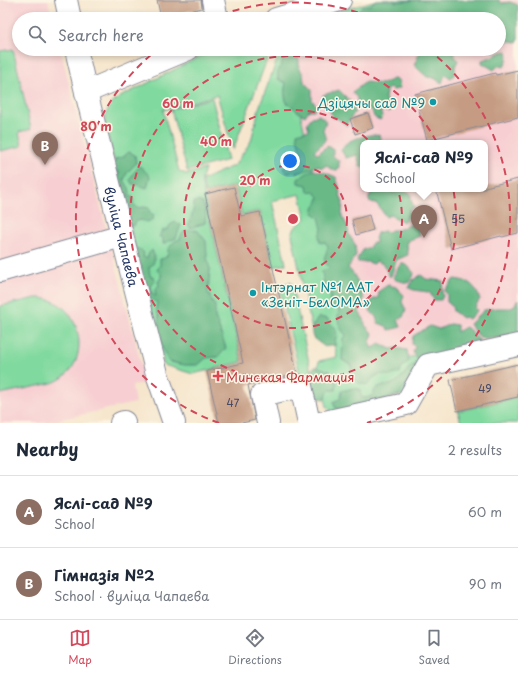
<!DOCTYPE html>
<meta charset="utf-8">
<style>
body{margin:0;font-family:"Playpen Sans",sans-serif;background:#f2f2f3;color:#1f2937}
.you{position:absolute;left:290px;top:161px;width:14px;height:14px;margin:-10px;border:3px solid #fff;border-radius:50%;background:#1a73e8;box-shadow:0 0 0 6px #1a73e833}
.badge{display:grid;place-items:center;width:26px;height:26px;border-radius:50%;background:#d1495b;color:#fff;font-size:13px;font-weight:700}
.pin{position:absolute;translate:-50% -33px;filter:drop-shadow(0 1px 2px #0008)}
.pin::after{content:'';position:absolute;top:21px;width:14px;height:12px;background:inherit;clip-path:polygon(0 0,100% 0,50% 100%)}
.popup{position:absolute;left:360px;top:140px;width:128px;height:52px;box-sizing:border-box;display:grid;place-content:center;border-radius:8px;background:#fff;filter:drop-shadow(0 1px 3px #0005);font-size:13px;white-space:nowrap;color:#747a83}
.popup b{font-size:15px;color:#1f2937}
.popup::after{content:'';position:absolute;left:50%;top:100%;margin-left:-8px;border:8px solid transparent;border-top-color:#fff}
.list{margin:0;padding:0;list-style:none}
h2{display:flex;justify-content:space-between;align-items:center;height:52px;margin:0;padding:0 16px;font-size:17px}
h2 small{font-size:13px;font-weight:400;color:#747a83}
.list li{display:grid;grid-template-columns:26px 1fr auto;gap:12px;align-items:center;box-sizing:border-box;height:72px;padding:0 16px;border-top:1px solid #e0e1e3}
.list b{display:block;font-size:15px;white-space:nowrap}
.list p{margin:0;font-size:13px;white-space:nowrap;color:#747a83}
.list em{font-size:13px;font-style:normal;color:#747a83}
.icon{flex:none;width:22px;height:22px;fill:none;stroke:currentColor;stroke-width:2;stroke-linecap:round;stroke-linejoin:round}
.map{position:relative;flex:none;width:518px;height:423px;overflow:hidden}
.search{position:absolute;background:#fff;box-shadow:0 2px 6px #0003;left:12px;right:12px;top:12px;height:44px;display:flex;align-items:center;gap:10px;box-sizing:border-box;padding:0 14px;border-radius:22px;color:#747a83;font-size:15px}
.sheet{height:196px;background:#fff}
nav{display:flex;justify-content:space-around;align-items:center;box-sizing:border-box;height:56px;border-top:1px solid #e0e1e3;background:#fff;font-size:11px;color:#747a83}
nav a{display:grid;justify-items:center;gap:2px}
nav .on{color:#d1495b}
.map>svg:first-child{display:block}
.built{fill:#f7cfd2;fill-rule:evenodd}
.green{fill:#80d99f;stroke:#4e847e}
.forest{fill:#68b986;stroke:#427472}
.building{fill:#c59b83}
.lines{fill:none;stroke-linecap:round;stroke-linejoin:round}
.minor-casing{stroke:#888a96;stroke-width:24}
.minor{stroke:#fff;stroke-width:22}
.ring{fill:none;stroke:#d1495b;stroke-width:2;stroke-dasharray:7 5}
.culture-dot{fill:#0f9aa8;stroke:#fcf5e5;stroke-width:1.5}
.health-dot{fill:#e0444e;stroke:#fcf5e5;stroke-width:1.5}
.labels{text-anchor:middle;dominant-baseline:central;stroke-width:3;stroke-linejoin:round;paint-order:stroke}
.number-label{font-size:11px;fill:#464a67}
.culture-label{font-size:13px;fill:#0d838f;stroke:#fcf5e5;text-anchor:end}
.street-label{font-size:13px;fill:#1b2f5e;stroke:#fcf5e5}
.health-label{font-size:13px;fill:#be3a42;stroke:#fcf5e5;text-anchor:start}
.centre{fill:#d1495b;stroke:#fcf5e5;stroke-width:2}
.ring-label{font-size:12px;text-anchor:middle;font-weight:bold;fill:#d1495b;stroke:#fcf5e5;stroke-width:3;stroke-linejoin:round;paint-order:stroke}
</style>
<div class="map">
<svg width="518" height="423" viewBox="0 0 518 423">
<rect width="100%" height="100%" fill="#fcf5e5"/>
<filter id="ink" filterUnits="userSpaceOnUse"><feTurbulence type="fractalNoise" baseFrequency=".025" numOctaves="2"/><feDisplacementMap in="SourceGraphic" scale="8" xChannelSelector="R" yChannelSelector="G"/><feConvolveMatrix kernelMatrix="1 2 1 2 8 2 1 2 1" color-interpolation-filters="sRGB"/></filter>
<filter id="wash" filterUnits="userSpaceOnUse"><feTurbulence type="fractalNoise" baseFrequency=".012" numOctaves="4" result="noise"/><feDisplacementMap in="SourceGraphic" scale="16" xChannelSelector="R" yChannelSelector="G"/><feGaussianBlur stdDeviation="0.9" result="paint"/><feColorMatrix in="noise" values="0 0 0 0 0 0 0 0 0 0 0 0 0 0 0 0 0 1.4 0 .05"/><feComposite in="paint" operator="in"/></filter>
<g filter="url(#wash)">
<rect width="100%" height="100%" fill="#f6e6cd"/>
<g class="built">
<path d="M0,0H48L52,19H19V49H60L146,383L132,386L135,403L43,423H0Z"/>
<path d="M435,0H518V331L361,368L286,49H499V19ZM363,143H485V189H363Z"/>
</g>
<g class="green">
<path d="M377,0H434L355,19H312Z"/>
<path d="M13,49L31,129L19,132L22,146L0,151V51Z"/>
<path d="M223,49H271L233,150L217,95L163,110L179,171L186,174L205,169L201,181L242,362L193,374L164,365L105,124C105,110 110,103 122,96L201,56Z"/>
<path d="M281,49H285L361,368L447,349L403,395L332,412L327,407L318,365L319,361L337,357L332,332L313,335L292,235C294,227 298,223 306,219L300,194L272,201L286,264L273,267L260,211L242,215L235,186L205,193L202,180L235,165L251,141L259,108Z"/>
<path d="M212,98L228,160L187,171L171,109Z"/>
<path d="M291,282L316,393L305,396L279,285Z"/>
<path d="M36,298C83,297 96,368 52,383L0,394V306Z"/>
<path d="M518,397V423H461L458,411Z"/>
</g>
<g class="forest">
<path d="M379,0H393L396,2L418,0H500L499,1L502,3L510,2L518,5V41L517,42L508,41L501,46L499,45V19H335L343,16V13L357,12L362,6L371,5L374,1Z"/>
<path d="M284,49H298L295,52L299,60V67L303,74L304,82L312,90V100L317,106L314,110H309L305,116C298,113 294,107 287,103C284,96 284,91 286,83L278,79C277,70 279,71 282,63C284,59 282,57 285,54Z"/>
<path d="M426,49H450L455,51L454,54L458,61L455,66V74L451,78L446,75L444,77L442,83L434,78L427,77L414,65L420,52Z"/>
<path d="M507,51C509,57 507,62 504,67L499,65L494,70L482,63V60C492,58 497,52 507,51Z"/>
<path d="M393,79L398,80L400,88L394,90L389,88L386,91L385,100L390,102L393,109L389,112L384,111L380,112L383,117L380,120L374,117L372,111L357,103V98L352,92L366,82L382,84Z"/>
<path d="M339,90L350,101L355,112L348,122V126L337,118H332L329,105L323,102V95Z"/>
<path d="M319,115L326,121L323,130L326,138L323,143L314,151L318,154L323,149L328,146L333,149V156L339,161V167L336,171L329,168L327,165L322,168L317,166L302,172L287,173L283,169C287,160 295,161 303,161C302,151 297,143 297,133L309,130L307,123L312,117Z"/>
<path d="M371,135H379L382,143H363V167L360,166L357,155L346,158L341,150C346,139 361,137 371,135Z"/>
<path d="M129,152L135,155L136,163L127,173L124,180L129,188L130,194L123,196L117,181L119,172L111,169L116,159L123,157Z"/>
<path d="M140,166L150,176L147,188L135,184H132L130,180L134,172Z"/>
<path d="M312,170L324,172L336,177L339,186L340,194L343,202L342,216L347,225L349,235L355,244L356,255L348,268C357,275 359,288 364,299L359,312L364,319L365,325L373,334L370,342L371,348L375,347L379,343L391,349L396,348L407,350L409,361L403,366L400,372L390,376C380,372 374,375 368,385L359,383L352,378L351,365L342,360L343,338L346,335C338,328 337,319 339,309L332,306L329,300L331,295L324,285L322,271L330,268L326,264L324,259L328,247L327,244L324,242L321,243C318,238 319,234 322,229L319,217L313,213C314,206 318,204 319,197L314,191L308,192L307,185L298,183V179Z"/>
<path d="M375,189H392V193L399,191L409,192L411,196V200L414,207L409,209L410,214L404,222L390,215L386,217L377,204L369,201V197Z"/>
<path d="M130,196L133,198V204L138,208L144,207L149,208L150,213L154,215L153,219L147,222L141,220L136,221L134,226L129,225L123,198Z"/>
<path d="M197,201L203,203C206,211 206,215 205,223L190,228C187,221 190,221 192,215C193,212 194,205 194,202Z"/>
<path d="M175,222L181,225L176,238L163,244V237H159L162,231L168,229L170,225Z"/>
<path d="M412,224L418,226L420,236L407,241L408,255L396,260L392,274L390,277L383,264L376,261L374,264L367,262H358L357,259L364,249H368L372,243L377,242L375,239L377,233L384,231L389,232L391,230H398Z"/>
<path d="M197,230L206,241L207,257L210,270L208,293L215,306V317L226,348L218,357L206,358L198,365H185L169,362C164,353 160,345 161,334L157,329L159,317L156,308L157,302L144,296L146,282L137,274V271L142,268L141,265L138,264L133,248L139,249L144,253L143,257L147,258L149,253L152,250C155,256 156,264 149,267L150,276L154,277L155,281C149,285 152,287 152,293L156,296L155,290L159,285L158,282L161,277V274L157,270L160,265V259L165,258L168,254V249L175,241L180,239C183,228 188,231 197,230Z"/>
<path d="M401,263L408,266L414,273L413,277L408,283L396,280L393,277Z"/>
<path d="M421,275L426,279L443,281L442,292L443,296L441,300H434L430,293C423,290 416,292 409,288L413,280Z"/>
<path d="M454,279C470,281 474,284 480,299L475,307L477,311L469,319L465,317L462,318L453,311L452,306L447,302V294L444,291Z"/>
<path d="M388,285L396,287L404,295L402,302L406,310L403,317L398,320L401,327L389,330L386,326L378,323L376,317L370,311L371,300L378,298L379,291Z"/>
<path d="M518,300V336L507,338H481L474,331L470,324L484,310L496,308H512Z"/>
<path d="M319,317L328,319L331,325L335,327L337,335L335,341V346L331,345L325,347L313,338C310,329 313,324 319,317Z"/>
<path d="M450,324L457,325V332L466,327L473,333L482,344L425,361L417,359L413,352L415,347L412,344L413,336L430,326L439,329Z"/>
<path d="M420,362L399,395L343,411L335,407L333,402L340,399L342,391L353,388L360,389L361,397L366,398L372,396C378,381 381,389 392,384C400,382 406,370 411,366C414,365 417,364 420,362Z"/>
<path d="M315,366L330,371L337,383L336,390H329L324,399L315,397L308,383V374Z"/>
</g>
<g id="blocks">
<g class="building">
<path d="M157,0H201L202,8L161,18Z"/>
<path d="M518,70V117L427,140L415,94L495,73L496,75Z"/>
<path d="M368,113L373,128L355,134L350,119Z"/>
<path d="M518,179V233L502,237L501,236L451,249L436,189H485V187Z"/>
<path d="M234,187L241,216L260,212L297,373L248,385L255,420L242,423H219L207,371L243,363L205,194Z"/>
<path d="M369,215L373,230L356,235L352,220Z"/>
<path d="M518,364V397L457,411L450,380Z"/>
</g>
</g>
</g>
<g filter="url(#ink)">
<use href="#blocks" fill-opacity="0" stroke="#888a96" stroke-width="1"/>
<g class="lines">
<defs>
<g id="minor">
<path d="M66,0L70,19"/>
<path d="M213,0L217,19"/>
<path d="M276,19L340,0"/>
<path id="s1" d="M76,49L86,92L157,374L174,423"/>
<path d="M86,92L188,49"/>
<path d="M0,271L122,236"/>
<path d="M121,423L124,422"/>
<path d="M268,423L262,395L301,386L309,423"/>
<path d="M320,423L406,404L428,365L518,345"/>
</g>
</defs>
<use href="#minor" class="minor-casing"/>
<use href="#minor" class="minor"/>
</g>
</g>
<g class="ring">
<circle cx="293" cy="219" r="54"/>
<circle cx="293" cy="219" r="109"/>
<circle cx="293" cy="219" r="163"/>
<path d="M219 423A217 217 0 0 1 158 49M210 19A217 217 0 0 1 376 19M428 49A217 217 0 0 1 367 423"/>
</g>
<g class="culture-dot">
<circle cx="433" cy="102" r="4"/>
<circle cx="253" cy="293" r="4"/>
</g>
<path class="health-dot" d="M216 370h4v4h4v4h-4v4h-4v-4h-4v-4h4z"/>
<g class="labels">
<g class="number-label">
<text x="458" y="218">55</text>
<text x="485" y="388">49</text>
<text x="233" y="402">47</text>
</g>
<g class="culture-label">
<text x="425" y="102">Дзіцячы сад №9</text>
<text x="261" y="286" text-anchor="start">Інтэрнат №1 ААТ<tspan x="261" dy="15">«Зеніт-БелОМА»</tspan></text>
</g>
<g class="street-label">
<text stroke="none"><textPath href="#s1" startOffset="193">вуліца Чапаева</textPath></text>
</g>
<g class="health-label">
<text x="226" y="376">Минская Фармация</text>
</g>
</g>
<circle cx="293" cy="219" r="6" class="centre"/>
<g class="ring-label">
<text x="178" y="108">60 m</text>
<text x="96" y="131">80 m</text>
<text x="216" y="146">40 m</text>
<text x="255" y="185">20 m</text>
</g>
</svg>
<div class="you"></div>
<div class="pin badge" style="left:424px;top:238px;background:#8d6e63">A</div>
<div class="popup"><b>Яслі-сад №9</b>School</div>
<div class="pin badge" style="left:45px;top:165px;background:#8d6e63">B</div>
<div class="search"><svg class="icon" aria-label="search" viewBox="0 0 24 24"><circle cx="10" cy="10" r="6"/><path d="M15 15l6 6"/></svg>Search here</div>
</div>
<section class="sheet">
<h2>Nearby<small>2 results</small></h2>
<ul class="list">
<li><span class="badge" style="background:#8d6e63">A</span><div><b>Яслі-сад №9</b><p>School</p></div><em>60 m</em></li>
<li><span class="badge" style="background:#8d6e63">B</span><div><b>Гімназія №2</b><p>School · вуліца Чапаева</p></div><em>90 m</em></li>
</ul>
</section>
<nav>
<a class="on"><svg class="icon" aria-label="map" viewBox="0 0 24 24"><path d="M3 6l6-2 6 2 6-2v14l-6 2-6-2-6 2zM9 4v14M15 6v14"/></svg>Map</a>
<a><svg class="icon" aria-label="directions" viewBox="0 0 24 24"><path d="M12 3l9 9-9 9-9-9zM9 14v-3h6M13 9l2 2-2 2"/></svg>Directions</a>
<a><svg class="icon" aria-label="saved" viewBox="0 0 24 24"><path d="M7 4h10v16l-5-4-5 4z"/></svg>Saved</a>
</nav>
